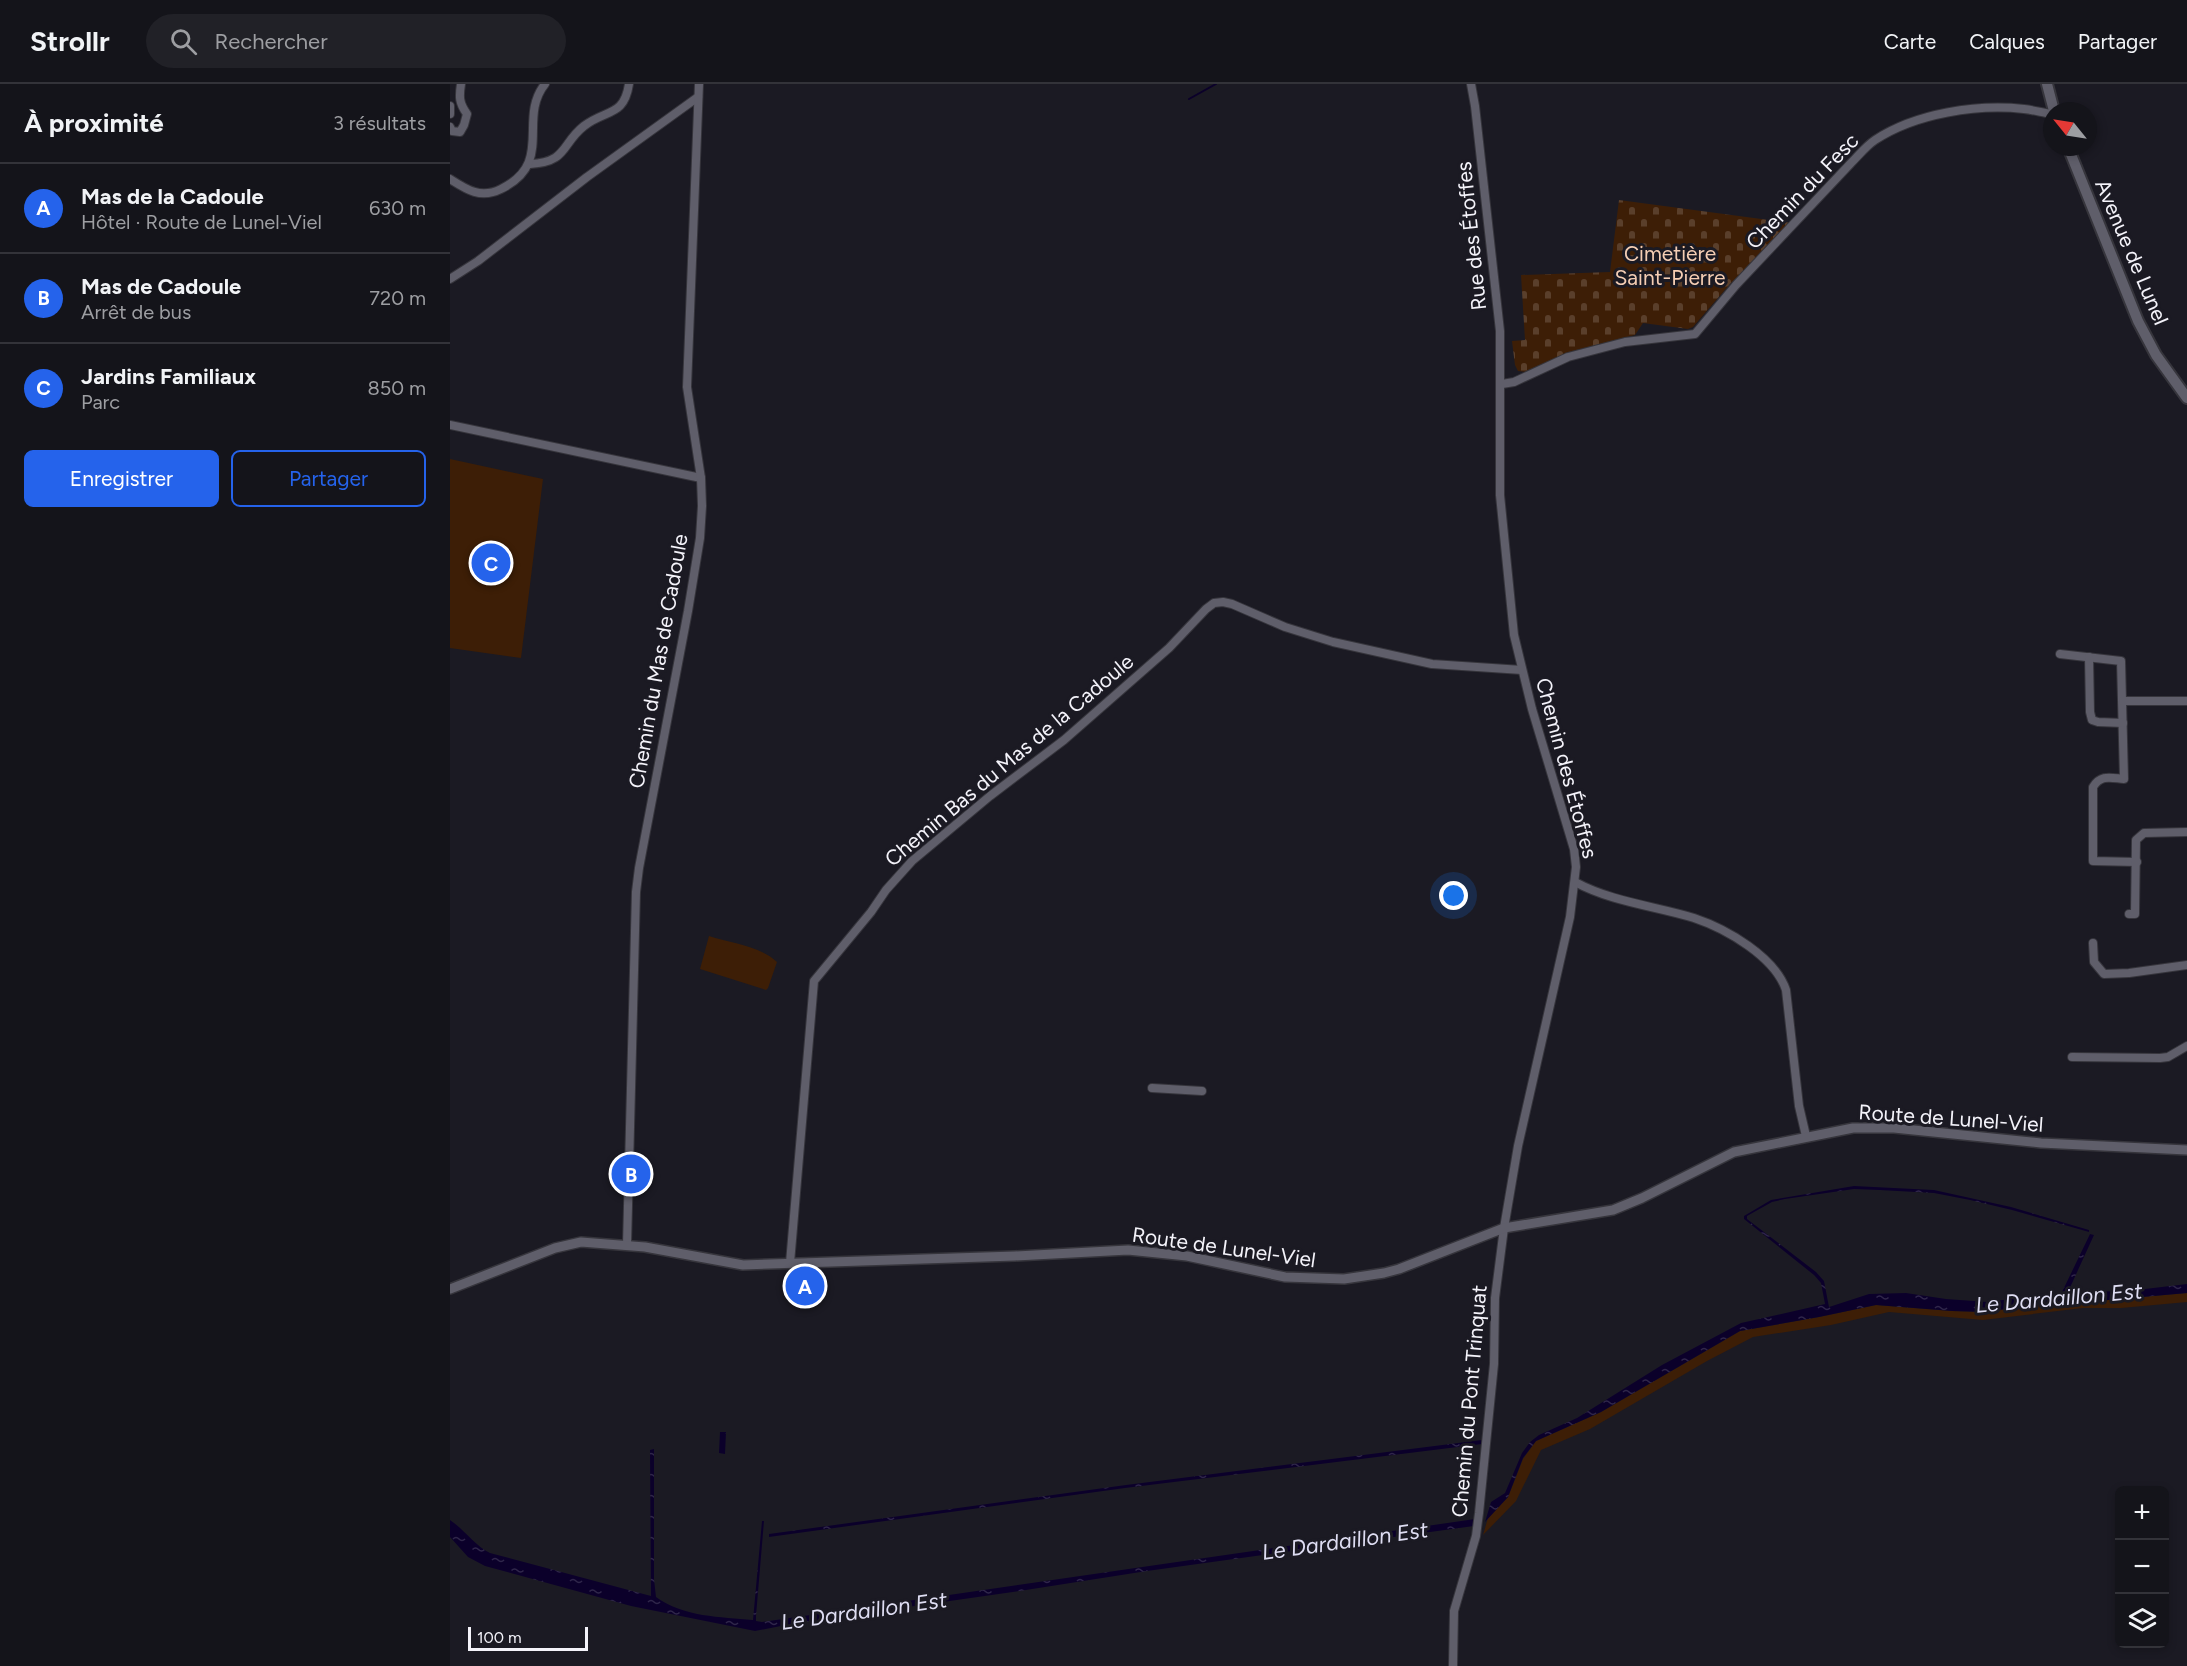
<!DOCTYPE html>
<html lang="fr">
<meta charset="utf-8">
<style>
body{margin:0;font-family:Figtree,sans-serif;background:#212127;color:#f1f3f6}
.controls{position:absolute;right:18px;bottom:18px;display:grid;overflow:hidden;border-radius:9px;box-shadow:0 3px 9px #0003}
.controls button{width:54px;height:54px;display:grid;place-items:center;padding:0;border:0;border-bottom:2px solid #333339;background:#14141a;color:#f1f3f6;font:30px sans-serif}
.compass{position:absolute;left:1593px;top:18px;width:54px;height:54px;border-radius:50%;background:#14141a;box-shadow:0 3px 9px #0003;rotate:300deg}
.scale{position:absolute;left:18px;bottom:15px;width:120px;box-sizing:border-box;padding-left:6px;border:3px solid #f4f3fa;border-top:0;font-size:16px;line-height:21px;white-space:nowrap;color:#f4f3fa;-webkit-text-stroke:4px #1b1a23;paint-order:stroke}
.you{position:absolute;left:1004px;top:812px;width:21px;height:21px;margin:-15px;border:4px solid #fff;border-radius:50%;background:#1a73e8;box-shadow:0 0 0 9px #1a73e833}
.badge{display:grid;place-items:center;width:39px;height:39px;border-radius:50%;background:#2563eb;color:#fff;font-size:20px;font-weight:700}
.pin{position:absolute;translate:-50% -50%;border:3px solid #fff;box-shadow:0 2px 6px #0006}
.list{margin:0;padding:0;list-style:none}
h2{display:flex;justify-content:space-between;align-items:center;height:78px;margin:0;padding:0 24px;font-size:26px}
h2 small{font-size:20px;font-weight:400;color:#9d9ea2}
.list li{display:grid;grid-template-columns:39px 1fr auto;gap:18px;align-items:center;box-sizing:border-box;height:90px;padding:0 24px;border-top:2px solid #333339}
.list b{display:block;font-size:22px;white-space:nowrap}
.list p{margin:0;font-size:20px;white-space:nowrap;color:#9d9ea2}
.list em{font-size:20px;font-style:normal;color:#9d9ea2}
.actions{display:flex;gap:12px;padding:18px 24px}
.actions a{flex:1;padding:14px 0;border:2px solid #2563eb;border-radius:9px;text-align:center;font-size:21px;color:#2563eb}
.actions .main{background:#2563eb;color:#fff}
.icon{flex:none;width:33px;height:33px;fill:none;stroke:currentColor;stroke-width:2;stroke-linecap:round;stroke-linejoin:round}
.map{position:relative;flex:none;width:1737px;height:1582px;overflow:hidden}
header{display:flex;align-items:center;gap:36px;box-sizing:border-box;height:84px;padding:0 30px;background:#14141a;border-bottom:2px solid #333339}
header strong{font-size:28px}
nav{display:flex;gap:33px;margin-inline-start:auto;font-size:21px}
.search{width:420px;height:54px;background:#212127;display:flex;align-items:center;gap:15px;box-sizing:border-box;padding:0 21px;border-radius:33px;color:#9d9ea2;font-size:22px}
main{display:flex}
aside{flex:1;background:#14141a}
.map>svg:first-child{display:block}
.green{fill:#3d1e06}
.cemetery{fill:url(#cemetery-stones)}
.water{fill:url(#water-ripples)}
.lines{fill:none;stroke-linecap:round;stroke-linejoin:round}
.stream{stroke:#0b002a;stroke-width:2}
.minor-casing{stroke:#36353c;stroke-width:10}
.tertiary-casing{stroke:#36353c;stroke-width:12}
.secondary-casing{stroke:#36353c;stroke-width:14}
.minor{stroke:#5f5e6a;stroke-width:8}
.tertiary{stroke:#5f5e6a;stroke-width:9}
.secondary{stroke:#5f5e6a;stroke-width:10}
.labels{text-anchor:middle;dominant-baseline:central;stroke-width:6;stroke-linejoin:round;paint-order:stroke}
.street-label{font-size:21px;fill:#f4f3fa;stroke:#1b1a23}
.park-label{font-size:21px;fill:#f5ceb4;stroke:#1b1a23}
.water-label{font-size:22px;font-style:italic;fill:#deddf2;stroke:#1b1a23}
</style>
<header>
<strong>Strollr</strong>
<div class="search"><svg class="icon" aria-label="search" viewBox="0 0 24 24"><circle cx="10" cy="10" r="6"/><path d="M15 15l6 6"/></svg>Rechercher</div>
<nav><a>Carte</a><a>Calques</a><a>Partager</a></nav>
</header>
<main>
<aside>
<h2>À proximité<small>3 résultats</small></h2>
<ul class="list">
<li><span class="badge">A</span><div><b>Mas de la Cadoule</b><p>Hôtel · Route de Lunel-Viel</p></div><em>630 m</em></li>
<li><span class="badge">B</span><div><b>Mas de Cadoule</b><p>Arrêt de bus</p></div><em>720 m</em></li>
<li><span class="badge">C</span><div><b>Jardins Familiaux</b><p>Parc</p></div><em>850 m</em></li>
</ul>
<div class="actions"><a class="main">Enregistrer</a><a>Partager</a></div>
</aside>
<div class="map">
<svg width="1737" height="1582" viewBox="0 0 1737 1582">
<defs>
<pattern id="cemetery-stones" width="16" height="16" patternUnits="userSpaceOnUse" patternTransform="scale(1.5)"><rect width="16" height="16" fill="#3d1e06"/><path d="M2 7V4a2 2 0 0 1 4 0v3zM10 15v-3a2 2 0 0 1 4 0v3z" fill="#5a3f2b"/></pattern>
<pattern id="water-ripples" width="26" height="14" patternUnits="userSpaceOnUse" patternTransform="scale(1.5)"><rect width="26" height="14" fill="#0b002a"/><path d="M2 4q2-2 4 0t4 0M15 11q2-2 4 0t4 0" fill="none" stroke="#2f264a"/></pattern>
</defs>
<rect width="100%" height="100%" fill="#1b1a23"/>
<g class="green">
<path d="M0,375L93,395L71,574L0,564Z"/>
<path d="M259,852C280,859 311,862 327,878L318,904L316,906L250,885Z"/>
<path d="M1737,1209V1218L1671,1224H1633L1533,1236L1439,1228L1381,1241L1303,1253L1257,1277L1140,1345L1091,1366L1066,1417L1033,1451L1038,1434L1058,1413L1073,1375L1086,1357L1151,1328L1290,1247L1369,1233L1426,1221L1502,1227L1536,1228L1602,1218L1647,1217Z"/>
</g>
<path class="cemetery" d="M1169,116L1342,139L1280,200L1243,243L1238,245L1193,239L1185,251L1123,267L1077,288L1068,287L1065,281L1062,257L1075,256L1071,191L1160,188Z"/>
<g class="water">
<path d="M1404,1102L1484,1106L1561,1123L1639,1146V1148L1562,1126L1520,1116L1484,1109L1429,1106L1404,1105L1335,1115L1322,1118L1297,1132V1135L1366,1188L1374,1197L1379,1223L1419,1210L1456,1209L1496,1215L1538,1218L1612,1208L1640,1150L1644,1151L1618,1208L1678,1207L1737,1200V1209L1647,1217L1602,1218L1536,1228L1502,1227L1426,1221L1369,1233L1290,1247L1151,1328L1086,1357L1073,1374L1058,1413L1035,1438L1041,1418L1055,1409L1072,1369L1080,1358L1089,1351L1127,1334L1212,1281L1291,1239L1375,1220L1371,1199L1364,1191L1294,1135V1132L1321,1116Z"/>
<path d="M270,1348H276L275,1370L269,1369Z"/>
<path d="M1032,1356V1360L675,1404L319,1453V1450L676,1401Z"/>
<path d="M204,1365V1495L206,1513C233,1533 271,1533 303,1536L312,1437H314L306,1532V1537L312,1538L1025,1435L1024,1442L697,1487L576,1506L346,1539L305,1547L181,1522L35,1482L18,1473L0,1453V1436C15,1446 24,1461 40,1469L201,1512L200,1366Z"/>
</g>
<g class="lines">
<path class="stream" d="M739,15L766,0"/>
<defs>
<g id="minor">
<path d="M0,22V30"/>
<path d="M0,43L2,47L10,48L14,41L17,30C9,19 9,13 11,0"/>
<path d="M80,80C118,78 111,60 134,42C156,25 174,33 179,0"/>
<path d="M0,95C17,106 31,115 51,105C105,79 67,35 95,0"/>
<path d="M0,195L28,177L137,93L248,13"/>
<path d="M1052,300L1064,298L1118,273L1175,258L1245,250L1286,201L1401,79C1409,71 1416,62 1425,56C1466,29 1527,20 1574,25C1584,26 1593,29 1602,30"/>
<path d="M0,341L251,394"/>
<path d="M1610,570L1671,577L1674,695C1661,694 1651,690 1643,703V777L1687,778"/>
<path d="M1639,573L1640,628L1642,636L1648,638L1673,639"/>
<path d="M1673,617H1737"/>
<path d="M1125,798C1162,818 1205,822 1244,834C1277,845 1325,873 1336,906L1349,1022L1356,1052"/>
<path d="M1679,830H1685L1686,756L1694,749L1737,748"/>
<path d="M1643,859L1644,878L1654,890L1679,889L1737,881"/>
<path d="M1622,973L1710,974L1718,973L1737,962"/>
<path d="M702,1004L752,1007"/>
<path d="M177,1161L186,808L189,784L238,527L250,454L252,422L251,394L237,303L249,0"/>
<path d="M340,1179L364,897L421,828L436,806L462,777L540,712L614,656L719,564L756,525L764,519L773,518L782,520L835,543L883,558L982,580L1072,586"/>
<path d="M1003,1582L1004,1527L1026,1452L1029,1429L1044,1280L1045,1214L1054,1144L1068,1062L1120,833L1126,783L1124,765L1082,625L1064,551L1050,411V247L1025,22L1021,0"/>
</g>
<path id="tertiary" d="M0,1205L105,1164L131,1158L195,1163L293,1181L565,1172L678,1166L737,1172L835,1193L894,1195L934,1189L949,1185L1054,1144L1163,1126L1192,1114L1284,1068L1403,1044H1444L1591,1059L1737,1066"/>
<g id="secondary">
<path d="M1597,0L1604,27"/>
<path d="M1618,63L1688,237L1706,271L1737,314"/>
</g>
</defs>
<use href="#minor" class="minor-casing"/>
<use href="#tertiary" class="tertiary-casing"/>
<use href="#secondary" class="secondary-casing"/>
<use href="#minor" class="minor"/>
<use href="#tertiary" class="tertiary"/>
<use href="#secondary" class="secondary"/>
</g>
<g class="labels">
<g class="street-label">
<text transform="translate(1352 107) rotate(-46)">Chemin du Fesc</text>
<text transform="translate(1021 152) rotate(-96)">Rue des Étoffes</text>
<text transform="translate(1682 168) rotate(67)">Avenue de Lunel</text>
<text transform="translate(208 577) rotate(-80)">Chemin du Mas de Cadoule</text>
<text transform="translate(559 676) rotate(-40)">Chemin Bas du Mas de la Cadoule</text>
<text transform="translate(1117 684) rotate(75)">Chemin des Étoffes</text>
<text transform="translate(1501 1034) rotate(4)">Route de Lunel-Viel</text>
<text transform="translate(774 1163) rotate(8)">Route de Lunel-Viel</text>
<text transform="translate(1019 1317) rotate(-85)">Chemin du Pont Trinquat</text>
</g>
<g class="park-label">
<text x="1220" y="169">Cimetière<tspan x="1220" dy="24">Saint-Pierre</tspan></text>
</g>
<g class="water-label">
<text transform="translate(1609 1214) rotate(-5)">Le Dardaillon Est</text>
<text transform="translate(895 1457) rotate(-8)">Le Dardaillon Est</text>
<text transform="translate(414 1527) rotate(-8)">Le Dardaillon Est</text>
</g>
</g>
</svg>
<div class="controls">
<button>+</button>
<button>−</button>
<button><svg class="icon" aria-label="layers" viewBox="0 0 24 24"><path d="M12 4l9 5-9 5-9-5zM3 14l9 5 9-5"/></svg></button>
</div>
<svg class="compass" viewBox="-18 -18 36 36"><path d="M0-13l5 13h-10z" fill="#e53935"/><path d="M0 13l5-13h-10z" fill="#9d9ea2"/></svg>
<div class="scale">100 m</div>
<div class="you"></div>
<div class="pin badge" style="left:355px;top:1202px">A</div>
<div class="pin badge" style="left:181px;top:1090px">B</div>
<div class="pin badge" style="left:41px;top:479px">C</div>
</div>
</main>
